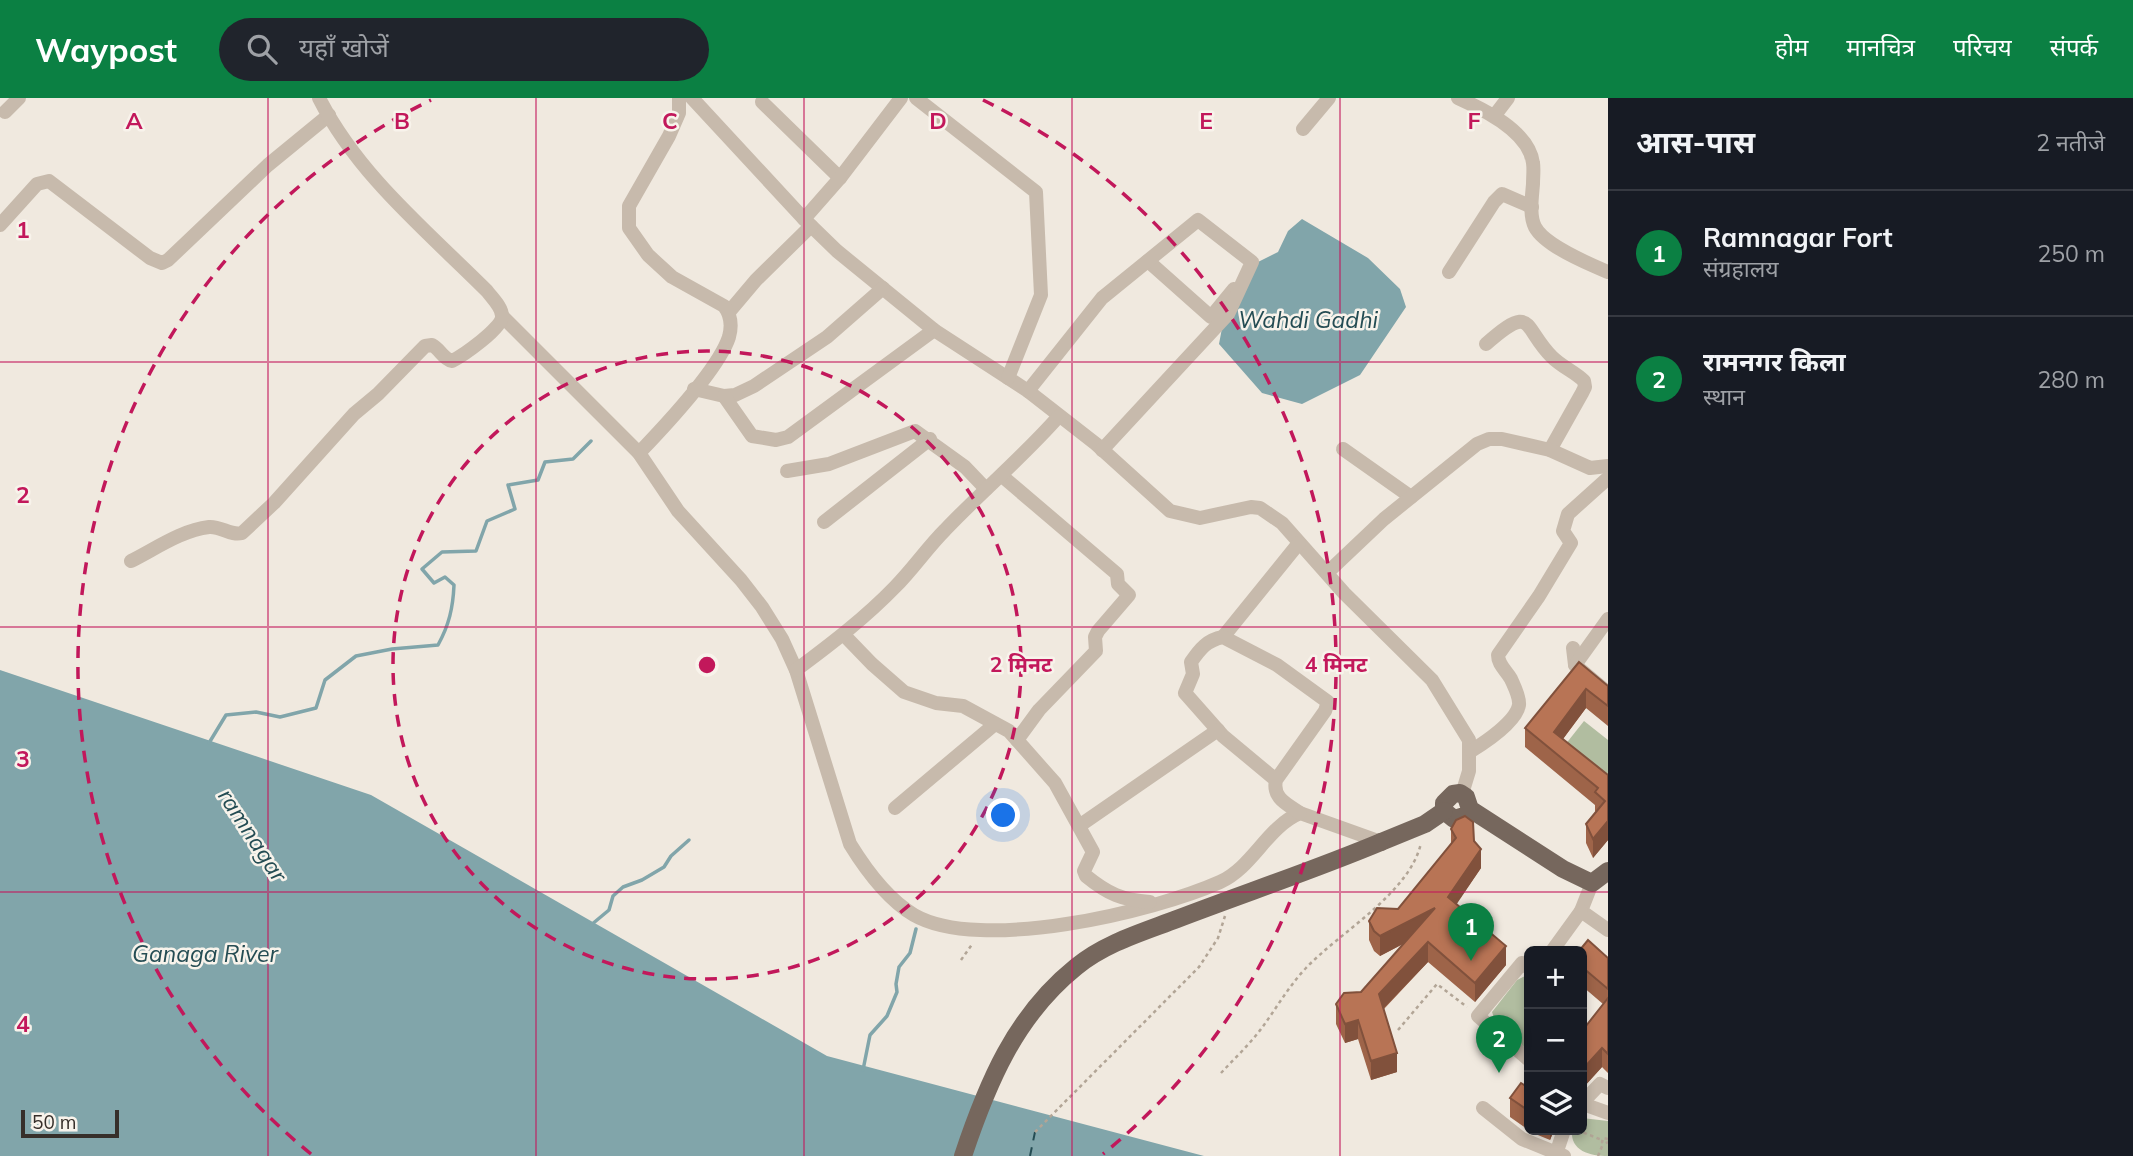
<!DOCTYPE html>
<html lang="hi">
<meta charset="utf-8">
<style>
body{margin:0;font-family:Mulish,"Noto Sans Devanagari",sans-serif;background:#20242c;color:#f1f3f6}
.controls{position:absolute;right:21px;bottom:21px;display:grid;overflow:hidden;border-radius:10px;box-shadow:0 4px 10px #0003}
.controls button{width:63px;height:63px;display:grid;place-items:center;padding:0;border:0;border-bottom:2px solid #363941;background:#171b24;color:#f1f3f6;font:35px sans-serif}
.scale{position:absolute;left:21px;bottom:18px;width:98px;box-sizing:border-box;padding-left:7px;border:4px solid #362f2a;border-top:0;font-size:19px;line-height:24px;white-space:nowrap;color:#362f2a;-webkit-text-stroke:5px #f8f3eb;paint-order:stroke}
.you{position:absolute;left:1004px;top:718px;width:24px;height:24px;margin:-18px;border:5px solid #fff;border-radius:50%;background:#1a73e8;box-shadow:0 0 0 10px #1a73e833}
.badge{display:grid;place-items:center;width:46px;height:46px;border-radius:50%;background:#0b8043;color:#fff;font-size:23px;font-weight:700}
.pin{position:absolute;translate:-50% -58px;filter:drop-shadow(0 2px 4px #0008)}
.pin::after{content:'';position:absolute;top:37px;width:24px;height:21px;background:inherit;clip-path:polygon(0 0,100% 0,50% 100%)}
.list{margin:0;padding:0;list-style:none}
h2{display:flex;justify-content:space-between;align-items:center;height:91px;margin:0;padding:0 28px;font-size:30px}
h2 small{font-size:23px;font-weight:400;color:#9ea1a6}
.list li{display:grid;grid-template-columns:46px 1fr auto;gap:21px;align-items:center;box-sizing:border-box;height:126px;padding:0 28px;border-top:2px solid #363941}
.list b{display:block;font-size:26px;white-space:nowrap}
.list p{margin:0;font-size:23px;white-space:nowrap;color:#9ea1a6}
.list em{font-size:23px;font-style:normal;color:#9ea1a6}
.icon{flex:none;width:38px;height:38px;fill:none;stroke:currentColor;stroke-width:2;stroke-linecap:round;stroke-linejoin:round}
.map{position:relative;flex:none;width:1608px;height:1058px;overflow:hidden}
header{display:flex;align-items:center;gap:42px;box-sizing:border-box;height:98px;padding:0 35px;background:#0b8043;color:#fff}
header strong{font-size:33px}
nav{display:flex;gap:38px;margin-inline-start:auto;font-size:24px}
.search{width:490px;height:63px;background:#20242c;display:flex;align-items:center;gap:18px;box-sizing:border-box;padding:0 24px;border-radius:38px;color:#9ea1a6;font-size:26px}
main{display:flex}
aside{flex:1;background:#171b24}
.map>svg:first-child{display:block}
.green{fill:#b1bda0}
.water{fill:#81a5aa}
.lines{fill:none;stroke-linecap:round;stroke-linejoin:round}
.stream{stroke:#81a5aa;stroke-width:3.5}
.ferry{stroke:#244c53;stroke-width:2;stroke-dasharray:9 7;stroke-linecap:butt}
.path{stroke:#b2a596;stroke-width:2.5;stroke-dasharray:3.5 3.5;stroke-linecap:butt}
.minor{stroke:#c7baac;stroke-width:14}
.major{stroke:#76675d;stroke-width:18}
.major-bridge{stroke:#76675d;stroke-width:18}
.wall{fill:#9e6449}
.shaded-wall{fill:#81513c}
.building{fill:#b87455;stroke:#81513c;stroke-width:2}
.grid{fill:none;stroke:#c2185b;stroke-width:2;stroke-opacity:0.55}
.ring{fill:none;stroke:#c2185b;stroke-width:3.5;stroke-dasharray:12 9}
.labels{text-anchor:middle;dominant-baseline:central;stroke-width:5;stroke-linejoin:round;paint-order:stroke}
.water-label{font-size:23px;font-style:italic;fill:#244c53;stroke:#f8f3eb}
.grid-label{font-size:23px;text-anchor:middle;font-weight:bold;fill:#c2185b;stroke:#f8f3eb;stroke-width:5;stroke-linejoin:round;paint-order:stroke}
.centre{fill:#c2185b;stroke:#f8f3eb;stroke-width:3.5}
.ring-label{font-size:21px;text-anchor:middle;font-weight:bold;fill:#c2185b;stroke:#f8f3eb;stroke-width:5;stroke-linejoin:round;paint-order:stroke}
</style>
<header>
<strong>Waypost</strong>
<div class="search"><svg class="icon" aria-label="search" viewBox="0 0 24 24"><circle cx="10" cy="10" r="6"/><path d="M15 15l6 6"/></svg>यहाँ खोजें</div>
<nav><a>होम</a><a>मानचित्र</a><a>परिचय</a><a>संपर्क</a></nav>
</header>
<main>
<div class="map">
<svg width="1608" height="1058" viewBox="0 0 1608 1058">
<rect width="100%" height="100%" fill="#f0e9df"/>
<g class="green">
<path d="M1584,623L1608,642V686L1561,652Z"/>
<path d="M1527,877L1529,948L1524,949L1495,923L1492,914L1517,882Z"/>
<path d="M1582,1020L1608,1023V1058C1590,1058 1570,1053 1572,1032H1582Z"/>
</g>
<g class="water">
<path d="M1302,121L1368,160L1400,191L1406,209L1360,277L1302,306L1262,295L1219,246L1227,204L1252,167L1278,154L1288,133Z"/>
<path d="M0,572L371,697L827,958L1204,1058H0Z"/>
</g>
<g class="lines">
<g class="stream">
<path d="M209,645L226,617L256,614L280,619L316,610L325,582L356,558L392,551L438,547C449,527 453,510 454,487L445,479L434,485L422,471L442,454L476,453L487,423L515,411L508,387L538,382L545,364L573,361L591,343"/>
<path d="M591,827L609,812L613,798L623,789L642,782L664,769L671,758L689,742"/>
<path d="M863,972L870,937L887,918L897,894L896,886L899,869L910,855L916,831"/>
</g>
<path class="ferry" d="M1030,1058L1035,1034"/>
<g class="path">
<path d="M961,862L973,845"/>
<path d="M1398,932L1437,886L1467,909"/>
<path d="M1221,975C1234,961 1249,947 1261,931C1276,911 1288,889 1306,870C1340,834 1410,795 1421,745"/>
<path d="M1577,1032L1602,1042"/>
<path d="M1035,1034L1199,869L1218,840L1225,818"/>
<path d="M1608,1041L1603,1040L1602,1044L1604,1046L1608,1044"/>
<path d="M1598,1058L1603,1046"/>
</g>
<g class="minor">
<path d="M692,0L804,121L837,153L934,232L1028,293L1096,346L1170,413L1200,420L1251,409L1260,410L1282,425L1344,495L1432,582L1469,642V673L1462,696"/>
<path d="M916,0L1036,94L1041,197L1008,280"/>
<path d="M1458,0C1483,11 1529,33 1533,65C1534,71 1533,79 1533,86C1532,99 1529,117 1535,129C1545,148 1589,166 1608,174"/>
<path d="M762,4L840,80"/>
<path d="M5,14L19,0"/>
<path d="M1495,17L1508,0"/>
<path d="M1303,31L1329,0"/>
<path d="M804,121L840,80L901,0"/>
<path d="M0,127L37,86L49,83L150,160L162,165L168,162L268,67L329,17"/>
<path d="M1148,163L1211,219L1234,191"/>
<path d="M1449,174L1494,104L1502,96L1532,109"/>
<path d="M729,214L756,182L811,128"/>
<path d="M502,218L639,355L678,413L741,482L762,509L782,541L796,572L850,746C866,772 887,801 914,817C980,855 1153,814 1220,784C1253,769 1267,729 1300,715L1381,744"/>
<path d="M1486,246C1534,204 1522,229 1552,259C1562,269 1575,274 1584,283L1585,289L1582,295L1550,352"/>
<path d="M694,291L724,298L735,297L754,288L827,239L883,190"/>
<path d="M1028,293L1102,200L1198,122L1252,164L1228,216L1102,352"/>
<path d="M724,298L752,338L776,342L788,339L934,232"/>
<path d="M1343,351L1411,399"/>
<path d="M639,355C663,330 719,270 729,239C732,228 731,217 724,208L672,179L648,157L629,130V108L669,38L679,15V0"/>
<path d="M787,373L829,366L915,333L965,369L986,391"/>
<path d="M1002,378L1117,476L1118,486L1129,497L1098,533L1095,539L1096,553L1039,612L1017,642"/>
<path d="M824,424L930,341"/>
<path d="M131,463C155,451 182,432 209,429C221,428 231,438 242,435L274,405L354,316L378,296L425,248L432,247C440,251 443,261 452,263C462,258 503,230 502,218C502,209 492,200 487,193C427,133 358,77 319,0"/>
<path d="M1327,475L1384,421L1477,346L1489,341H1502L1550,352L1590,370L1608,368"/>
<path d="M844,537L872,566L904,594L936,605L963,608L1009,633L1055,685L1093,754L1084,773L1086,778C1108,796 1122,802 1150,804"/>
<path d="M1223,539L1299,445"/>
<path d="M1573,550L1575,567L1608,595"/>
<path d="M1575,567L1608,521"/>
<path d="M796,572C831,546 865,520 895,489C913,471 927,450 945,432C982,393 1023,359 1059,318"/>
<path d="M1471,653C1484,645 1516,624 1519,607C1520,599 1514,588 1511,581C1506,572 1498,567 1498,557L1539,498L1571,445L1563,433L1568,416L1608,380"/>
<path d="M1276,682L1223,638L1185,595L1193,576L1191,564C1200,551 1207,542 1223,539L1277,567L1328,604L1325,613L1276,682C1272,700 1287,706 1300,715"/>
<path d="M895,710L995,626"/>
<path d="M1079,728L1218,632"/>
<path d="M1592,785L1581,813L1608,832"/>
<path d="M1552,853L1581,813"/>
<path d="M1529,870L1522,865L1478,918L1529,962"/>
<path d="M1582,1005L1600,986L1608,990"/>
<path d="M1583,1006L1608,1015"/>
<path d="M1483,1010L1522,1041L1564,1058"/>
<path d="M1556,1056L1564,1032"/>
</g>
<g class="major">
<path d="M1470,711L1467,717L1454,721L1444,713V705L1453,696L1460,695L1466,699L1470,711L1563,771L1592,785L1608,773"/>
<path d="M1381,744L1425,726L1444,713"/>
</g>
<path class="major-bridge" d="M963,1058C987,986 1015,918 1076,869C1105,845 1143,834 1177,821C1245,795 1314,772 1381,744"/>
</g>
<g class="wall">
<path d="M1579,564L1608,588V628L1586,610L1563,641L1608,677V742L1593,760L1586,745V726L1596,714L1595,713V707L1525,649V630Z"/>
<path d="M1451,731L1474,743L1481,770L1456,806L1506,867L1475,904L1428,864L1384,911L1397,974L1371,982L1358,941L1345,945L1336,926V906L1361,894L1403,846L1380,858L1374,853L1369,842V823L1398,811L1451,746Z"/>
<path d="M1582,853L1608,860V975L1602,969L1582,991V933L1603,906L1582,888Z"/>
<path d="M1529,990V1032H1554L1550,1042L1533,1035L1510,1019V1000Z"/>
</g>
<g class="shaded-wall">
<path d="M1586,591V610L1554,653V634Z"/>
<path d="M1608,723V742L1593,760V741Z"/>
<path d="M1481,751V770L1448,819V799Z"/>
<path d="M1435,810V829L1380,858V838Z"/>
<path d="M1428,844V864L1379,915V896Z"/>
<path d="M1506,848V867L1475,904V885Z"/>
<path d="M1358,922V941L1345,945V926Z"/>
<path d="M1602,950V969L1582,991V972Z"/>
<path d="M1397,955V974L1371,982V963Z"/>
<path d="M1550,1032H1554L1550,1042Z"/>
</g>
<g class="building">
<path d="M1579,564L1608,588V608L1586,591L1554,634L1608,677V723L1593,741L1586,726L1605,703L1595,694L1598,690L1525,630Z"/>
<path d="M1465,718L1473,724L1474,743L1481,751L1448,799L1506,848L1475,885L1428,844L1379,896L1397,955L1371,963L1358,922L1345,926L1336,906L1344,895L1361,894L1435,810L1380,838L1374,833L1369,823L1377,810L1398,811L1456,740L1451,731L1456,722Z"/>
<path d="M1588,842L1608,860V891L1582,869V853H1579Z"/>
<path d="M1608,900V956L1602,950L1582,972V933Z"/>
<path d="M1521,985L1529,990V1013L1510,1000Z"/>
</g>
<path class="grid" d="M268,0V1058M536,0V1058M804,0V1058M1072,0V1058M1340,0V1058M0,264H1608M0,529H1608M0,794H1608"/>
<g class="ring">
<circle cx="707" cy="567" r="314"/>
<path d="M311 1056A629 629 0 0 1 431 2M983 2A629 629 0 0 1 1103 1056"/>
</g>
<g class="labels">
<g class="water-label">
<text x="1308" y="221">Wahdi Gadhi</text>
<text transform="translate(253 737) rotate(57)">ramnagar</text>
<text x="205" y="855">Ganaga River</text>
</g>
</g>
<g class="grid-label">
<text x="134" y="31">A</text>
<text x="402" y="31">B</text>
<text x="670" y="31">C</text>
<text x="938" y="31">D</text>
<text x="1206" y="31">E</text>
<text x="1474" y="31">F</text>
<text x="23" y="140">1</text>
<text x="23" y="405">2</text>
<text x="23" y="669">3</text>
<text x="23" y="934">4</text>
</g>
<circle cx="707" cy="567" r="10" class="centre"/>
<g class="ring-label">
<text x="1021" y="574">2 मिनट</text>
<text x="1336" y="574">4 मिनट</text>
</g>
</svg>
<div class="controls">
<button>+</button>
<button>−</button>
<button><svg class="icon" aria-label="layers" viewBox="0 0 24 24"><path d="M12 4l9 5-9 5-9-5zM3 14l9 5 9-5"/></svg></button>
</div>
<div class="scale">50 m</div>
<div class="you"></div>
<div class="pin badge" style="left:1471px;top:863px">1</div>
<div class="pin badge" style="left:1499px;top:975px">2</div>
</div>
<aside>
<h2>आस-पास<small>2 नतीजे</small></h2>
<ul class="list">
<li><span class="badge">1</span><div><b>Ramnagar Fort</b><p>संग्रहालय</p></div><em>250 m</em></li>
<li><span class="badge">2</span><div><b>रामनगर किला</b><p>स्थान</p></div><em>280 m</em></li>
</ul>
</aside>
</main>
